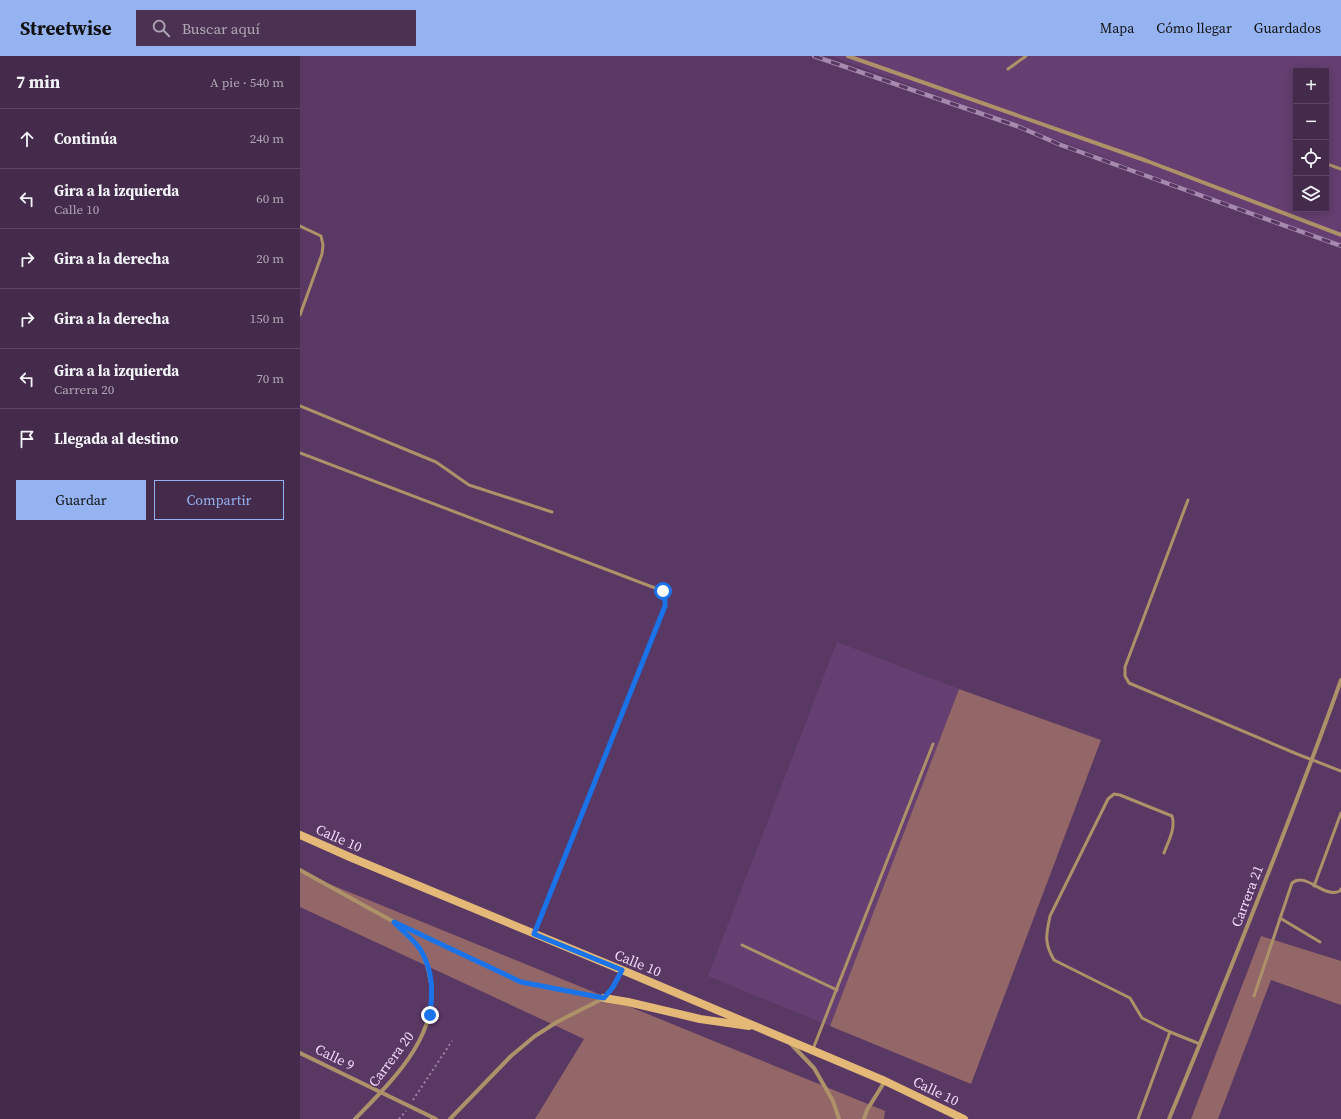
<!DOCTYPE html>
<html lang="es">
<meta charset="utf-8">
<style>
body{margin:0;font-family:"Source Serif 4",serif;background:#4b3252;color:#f1f3f6}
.controls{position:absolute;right:12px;top:12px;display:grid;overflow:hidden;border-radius:0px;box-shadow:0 2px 10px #0003}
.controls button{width:36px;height:36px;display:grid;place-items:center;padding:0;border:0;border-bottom:1px solid #5c4663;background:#442a4b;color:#f1f3f6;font:20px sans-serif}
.stop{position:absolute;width:12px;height:12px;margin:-9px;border:3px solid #1a73e8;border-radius:50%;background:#fff}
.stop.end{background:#1a73e8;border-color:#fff;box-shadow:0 1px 4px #0008}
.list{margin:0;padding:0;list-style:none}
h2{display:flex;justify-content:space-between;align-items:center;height:52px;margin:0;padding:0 16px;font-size:17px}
h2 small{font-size:13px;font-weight:400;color:#afa7b5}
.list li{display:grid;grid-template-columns:26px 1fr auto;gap:12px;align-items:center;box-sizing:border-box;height:60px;padding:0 16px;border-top:1px solid #5c4663}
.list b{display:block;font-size:15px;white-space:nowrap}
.list p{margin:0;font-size:13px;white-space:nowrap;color:#afa7b5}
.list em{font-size:13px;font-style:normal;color:#afa7b5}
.actions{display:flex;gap:8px;padding:12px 16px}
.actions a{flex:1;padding:9px 0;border:1px solid #95b2f1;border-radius:0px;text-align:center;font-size:14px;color:#95b2f1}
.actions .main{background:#95b2f1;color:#111}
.icon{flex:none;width:22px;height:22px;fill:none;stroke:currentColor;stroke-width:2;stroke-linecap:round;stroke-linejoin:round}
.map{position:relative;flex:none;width:1041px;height:1063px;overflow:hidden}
header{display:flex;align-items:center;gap:24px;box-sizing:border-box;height:56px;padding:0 20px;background:#95b2f1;color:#111}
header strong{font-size:19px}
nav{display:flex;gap:22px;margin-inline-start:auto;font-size:14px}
.search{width:280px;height:36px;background:#4b3252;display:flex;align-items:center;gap:10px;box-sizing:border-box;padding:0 14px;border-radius:0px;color:#afa7b5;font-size:15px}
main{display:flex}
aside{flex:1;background:#442a4b}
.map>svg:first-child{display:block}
.built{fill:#653f71;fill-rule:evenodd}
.green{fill:#936667}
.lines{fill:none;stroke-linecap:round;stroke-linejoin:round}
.path{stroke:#9e83a7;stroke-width:2;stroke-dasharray:2 3;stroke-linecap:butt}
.lane{stroke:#ac9169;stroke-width:3}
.street{stroke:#ac9169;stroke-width:4}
.secondary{stroke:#e4b978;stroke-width:8}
.rail-casing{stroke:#a58aae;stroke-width:4.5}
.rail{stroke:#5a3864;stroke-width:3;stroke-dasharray:9;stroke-linecap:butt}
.route{stroke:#1a73e8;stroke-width:5}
.labels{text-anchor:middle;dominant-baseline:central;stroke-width:3;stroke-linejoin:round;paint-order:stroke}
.street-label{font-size:14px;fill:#efdbf6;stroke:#5a3864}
</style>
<header>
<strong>Streetwise</strong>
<div class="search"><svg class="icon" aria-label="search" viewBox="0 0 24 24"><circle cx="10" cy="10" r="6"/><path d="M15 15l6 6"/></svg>Buscar aquí</div>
<nav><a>Mapa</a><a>Cómo llegar</a><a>Guardados</a></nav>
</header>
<main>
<aside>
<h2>7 min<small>A pie · 540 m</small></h2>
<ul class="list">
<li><svg class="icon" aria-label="ahead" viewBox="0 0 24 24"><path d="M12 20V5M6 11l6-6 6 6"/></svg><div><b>Continúa</b></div><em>240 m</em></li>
<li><svg class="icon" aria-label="left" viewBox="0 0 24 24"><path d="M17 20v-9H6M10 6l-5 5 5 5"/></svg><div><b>Gira a la izquierda</b><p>Calle 10</p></div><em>60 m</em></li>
<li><svg class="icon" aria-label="right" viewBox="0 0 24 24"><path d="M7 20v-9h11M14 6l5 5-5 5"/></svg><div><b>Gira a la derecha</b></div><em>20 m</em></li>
<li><svg class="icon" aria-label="right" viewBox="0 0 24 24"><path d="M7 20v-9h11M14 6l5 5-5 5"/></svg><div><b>Gira a la derecha</b></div><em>150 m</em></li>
<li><svg class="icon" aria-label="left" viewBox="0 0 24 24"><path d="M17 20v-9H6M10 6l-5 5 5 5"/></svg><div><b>Gira a la izquierda</b><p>Carrera 20</p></div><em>70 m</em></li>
<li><svg class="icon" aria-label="arrive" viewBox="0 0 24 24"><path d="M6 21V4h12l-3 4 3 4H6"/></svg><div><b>Llegada al destino</b></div></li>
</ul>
<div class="actions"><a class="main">Guardar</a><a>Compartir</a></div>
</aside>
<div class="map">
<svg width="1041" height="1063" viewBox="0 0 1041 1063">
<rect width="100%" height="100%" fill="#5a3864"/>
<g class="built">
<path d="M531,0H1041V189ZM996,15H1026V153H996Z"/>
<path d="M537,586L659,633L530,970L408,920Z"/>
</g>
<g class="green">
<path d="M659,633L801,684L671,1028L530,970Z"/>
<path d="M0,816L585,1055L584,1063H235L284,983L0,851Z"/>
<path d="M961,880L1041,905V949L971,924L918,1063H891Z"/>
</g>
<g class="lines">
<g class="path">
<path d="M113,1044L152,985"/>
<path d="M99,1063L106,1055"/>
</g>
<g class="lane">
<path d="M708,13L726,0"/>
<path d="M1030,109L1041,113"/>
<path d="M0,170L21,180L23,189L22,198L0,259"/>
<path d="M0,350L136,406L169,429L252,456"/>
<path d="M0,397L363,535L365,542V550L235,876"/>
<path d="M888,444L825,611V620L829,627L997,698L1041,715"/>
<path d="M864,797C868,786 876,772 872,760L820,739L814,738L808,743L750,860C746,879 744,887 754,904L830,942L842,962L870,976L900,988"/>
<path d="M1014,830L1041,757"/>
<path d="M980,862L1020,886"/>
<path d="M442,889L537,934"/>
<path d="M954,940L992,827C1006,815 1023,843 1040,835L1041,833"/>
<path d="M513,993L633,688"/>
<path d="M838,1063L870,976"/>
</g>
<g class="street">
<path d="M548,0L847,105L1041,179"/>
<path d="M0,814L94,866L221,926L304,942"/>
<path d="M491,988L514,1012L533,1045L539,1063"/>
<path d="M0,997L136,1063"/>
<path d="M55,1063C93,1024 144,976 129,917C127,908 124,898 118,891C112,884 104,877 97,870"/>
<path d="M150,1063L211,1000L235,980L257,966L304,942L313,931L322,914"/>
<path d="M564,1063L567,1054L585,1025"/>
<path d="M869,1063C929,918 988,772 1041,624"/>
</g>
<g class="secondary">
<path d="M0,779L52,802L322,914L585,1025L664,1063"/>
<path d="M304,942L328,946L400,963L449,970"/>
</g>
<defs>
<path id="rail" d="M514,0L717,70L761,89L1041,190"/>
</defs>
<use href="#rail" class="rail-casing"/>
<use href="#rail" class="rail"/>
</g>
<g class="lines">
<path class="route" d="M130,959C133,935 133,914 120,893C113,883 102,875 94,866L221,926L304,942L313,931L322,914L234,878L365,550V542L363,535"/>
</g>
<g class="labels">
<g class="street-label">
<text transform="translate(39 782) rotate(24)">Calle 10</text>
<text transform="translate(947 840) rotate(-69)">Carrera 21</text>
<text transform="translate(338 907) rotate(22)">Calle 10</text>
<text transform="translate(35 1001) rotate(26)">Calle 9</text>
<text transform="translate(91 1003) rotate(-53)">Carrera 20</text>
<text transform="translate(636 1035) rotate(26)">Calle 10</text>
</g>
</g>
</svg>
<div class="controls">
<button>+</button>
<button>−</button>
<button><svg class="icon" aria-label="locate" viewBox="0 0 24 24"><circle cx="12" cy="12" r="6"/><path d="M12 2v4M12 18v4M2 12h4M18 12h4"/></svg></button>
<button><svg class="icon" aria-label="layers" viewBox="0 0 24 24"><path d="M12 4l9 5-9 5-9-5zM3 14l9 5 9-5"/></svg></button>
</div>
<div class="stop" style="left:363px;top:535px"></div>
<div class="stop end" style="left:130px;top:959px"></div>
</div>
</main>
